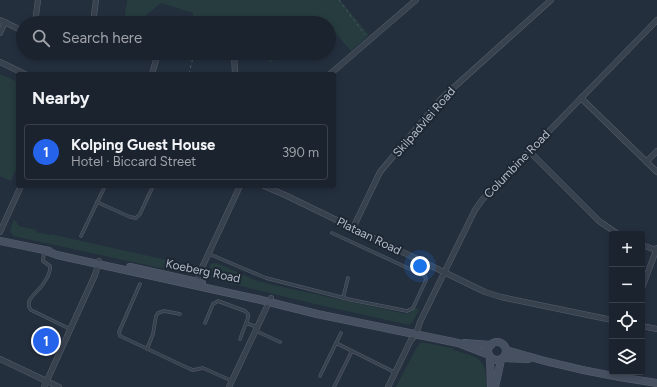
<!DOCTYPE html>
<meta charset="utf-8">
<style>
body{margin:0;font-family:Figtree,sans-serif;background:#242b36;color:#f1f3f6}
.controls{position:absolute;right:12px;bottom:12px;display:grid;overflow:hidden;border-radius:4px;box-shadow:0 2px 6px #0003}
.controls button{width:36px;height:36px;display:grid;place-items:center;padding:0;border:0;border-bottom:1px solid #39404a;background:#1b232e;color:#f1f3f6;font:20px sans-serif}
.you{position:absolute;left:420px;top:266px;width:14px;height:14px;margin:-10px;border:3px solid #fff;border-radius:50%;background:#1a73e8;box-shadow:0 0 0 6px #1a73e833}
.badge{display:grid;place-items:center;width:26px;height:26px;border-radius:50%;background:#2563eb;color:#fff;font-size:13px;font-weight:700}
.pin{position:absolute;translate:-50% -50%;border:2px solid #fff;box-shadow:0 1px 4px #0006}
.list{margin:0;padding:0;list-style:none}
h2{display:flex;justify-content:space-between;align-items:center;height:52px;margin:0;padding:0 16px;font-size:17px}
h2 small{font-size:13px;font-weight:400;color:#a0a4aa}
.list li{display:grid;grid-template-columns:26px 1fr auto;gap:12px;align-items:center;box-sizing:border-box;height:56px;margin:0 8px 8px;padding:0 8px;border:1px solid #39404a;border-radius:4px}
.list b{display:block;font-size:15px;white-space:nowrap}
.list p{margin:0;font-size:13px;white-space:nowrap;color:#a0a4aa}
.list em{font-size:13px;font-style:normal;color:#a0a4aa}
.icon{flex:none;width:22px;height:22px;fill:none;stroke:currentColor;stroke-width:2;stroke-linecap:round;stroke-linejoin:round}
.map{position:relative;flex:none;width:657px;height:387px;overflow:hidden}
.search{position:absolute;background:#1b232e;box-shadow:0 2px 6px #0003;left:16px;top:16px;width:320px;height:44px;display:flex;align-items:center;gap:10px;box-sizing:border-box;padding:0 14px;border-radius:22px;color:#a0a4aa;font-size:15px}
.panel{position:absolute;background:#1b232e;box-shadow:0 2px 6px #0003;left:16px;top:72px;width:320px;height:116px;border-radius:4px}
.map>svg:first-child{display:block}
.green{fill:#263c3f}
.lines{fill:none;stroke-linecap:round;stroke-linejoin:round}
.lane-casing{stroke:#565f6c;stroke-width:3.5}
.street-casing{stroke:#565f6c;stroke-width:6}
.secondary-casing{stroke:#565f6c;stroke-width:8}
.path{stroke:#44595c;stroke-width:1;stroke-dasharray:3 3;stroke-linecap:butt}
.lane{stroke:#38414e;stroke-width:2.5}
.street{stroke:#38414e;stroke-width:5}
.secondary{stroke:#465061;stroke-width:7}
.labels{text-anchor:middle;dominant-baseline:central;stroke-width:4;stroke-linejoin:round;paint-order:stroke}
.street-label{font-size:12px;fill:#b4bcc9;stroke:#1d2633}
</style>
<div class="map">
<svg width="657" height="387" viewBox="0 0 657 387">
<rect width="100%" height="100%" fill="#242f3e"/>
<g class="green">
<path d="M127,0H340L369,35L351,51L329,26V23H327L322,18L316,23H223L200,16H199L198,23H195L193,20V13L161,3L136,23H124Z"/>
<path d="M265,53H282L270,63Z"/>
<path d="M0,74L18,82V165L11,181L0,176Z"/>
<path d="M14,219L19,226L36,230V232L50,235V234L198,267L196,272L188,274L13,236L10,230Z"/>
<path d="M217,263L255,280L269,284L406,314L416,308L419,310L412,323L409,325L315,304L212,279L208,276L207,271L211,264Z"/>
<path d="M421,342L452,348L454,350C481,358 485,357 487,387H396L417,347Z"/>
</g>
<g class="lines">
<defs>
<g id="lane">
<path d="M97,202L130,217L136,218L140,214L153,186"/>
<path d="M81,236L105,186"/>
<path d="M44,251L43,261L50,266C51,273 44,284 39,289C34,295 24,302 31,310L70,329"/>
<path d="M209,254L266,278L352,300L407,311L413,308L426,280L425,276L332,233"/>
<path d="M140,284L119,332L120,336L190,369L193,370L203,368L232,381"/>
<path d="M343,298L348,278"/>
<path d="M205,323L213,304L218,301L245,311L248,314V318L240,339"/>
<path d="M246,323L257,327"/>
<path d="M256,331L280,342"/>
<path d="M336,343L394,372"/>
<path d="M147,349L153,334L156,316L158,313L164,311L180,314"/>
<path d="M320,376L341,333"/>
<path d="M334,387L352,351"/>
</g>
<g id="street">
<path d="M0,20L23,31"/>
<path d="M35,23L38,0"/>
<path d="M93,23L96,0"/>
<path d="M0,33L5,22"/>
<path d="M70,53C76,56 81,57 86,53"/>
<path d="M234,53L235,74"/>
<path d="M0,62L25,74"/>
<path d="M152,74L158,53"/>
<path d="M330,74L416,0"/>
<path d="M581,98L657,172"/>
<path d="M529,151L599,221L618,234"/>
<path d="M646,162L657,151"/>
<path d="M264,186L285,195L485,292L501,297L612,320"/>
<path d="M353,228L380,172L442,98L551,0"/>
<path d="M0,232L21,186"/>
<path d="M642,245L656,250"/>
<path d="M197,284L199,274L240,186"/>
<path d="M642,288L657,248"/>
<path d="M642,326L657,329"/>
<path d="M0,359L59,387"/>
<path d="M44,387L95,275L99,261"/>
<path d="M229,387L271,298"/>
<path d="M388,387L411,340L416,334L420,322L475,210L482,200L657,20"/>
</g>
<g id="secondary">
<path d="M0,241L49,251"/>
<path d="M46,251L57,255L257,299L317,314L458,343L489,355"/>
<path d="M130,267L202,283"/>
<circle cx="497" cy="351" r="9"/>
<path d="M464,343L491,345"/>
<path d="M506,350C555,365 606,376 657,383"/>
<path d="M490,357L491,387"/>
<path d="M504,358L528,359"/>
<path d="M495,387L501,360"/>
</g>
</defs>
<use href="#lane" class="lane-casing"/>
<use href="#street" class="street-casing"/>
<use href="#secondary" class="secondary-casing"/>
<g class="path">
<path d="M339,0L365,35"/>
<path d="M201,23V22"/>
<path d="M189,74L194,53"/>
</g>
<use href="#lane" class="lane"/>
<use href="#street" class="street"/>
<use href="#secondary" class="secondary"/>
</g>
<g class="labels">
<g class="street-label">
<text transform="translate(424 122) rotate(-49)">Skilpadvlei Road</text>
<text transform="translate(517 164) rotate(-46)">Columbine Road</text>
<text transform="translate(369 236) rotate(26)">Plataan Road</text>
<text transform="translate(203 271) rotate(12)">Koeberg Road</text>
</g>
</g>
</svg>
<div class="controls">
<button>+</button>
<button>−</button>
<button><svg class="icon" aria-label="locate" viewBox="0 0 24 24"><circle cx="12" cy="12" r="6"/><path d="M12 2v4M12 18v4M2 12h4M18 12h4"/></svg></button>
<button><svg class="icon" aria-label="layers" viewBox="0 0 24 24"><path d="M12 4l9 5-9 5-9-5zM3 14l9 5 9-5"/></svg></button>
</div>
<div class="you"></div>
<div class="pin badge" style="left:46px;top:341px">1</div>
<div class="search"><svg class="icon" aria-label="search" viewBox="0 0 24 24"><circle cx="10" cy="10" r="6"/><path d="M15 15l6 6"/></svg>Search here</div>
<section class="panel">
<h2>Nearby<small></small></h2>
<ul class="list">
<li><span class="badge">1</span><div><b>Kolping Guest House</b><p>Hotel · Biccard Street</p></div><em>390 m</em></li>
</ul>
</section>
</div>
